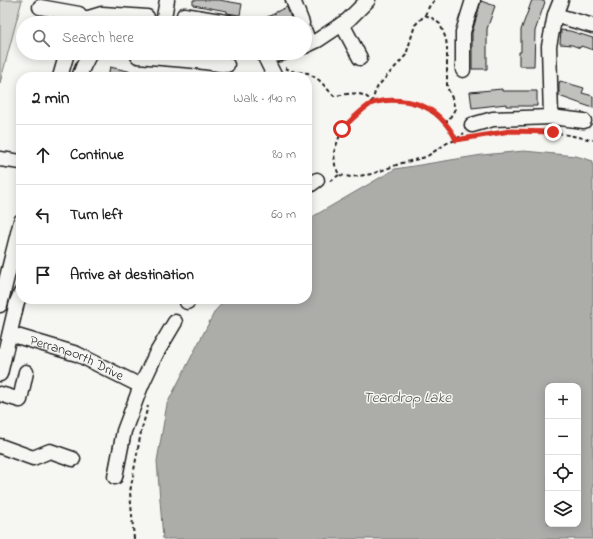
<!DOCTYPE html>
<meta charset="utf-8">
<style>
body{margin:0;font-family:"Indie Flower",sans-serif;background:#f6f6f6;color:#222}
.controls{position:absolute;right:12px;bottom:12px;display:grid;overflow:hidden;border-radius:8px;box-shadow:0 2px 10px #0003}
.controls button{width:36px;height:36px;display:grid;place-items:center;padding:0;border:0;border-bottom:1px solid #e0e0e0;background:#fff;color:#222;font:20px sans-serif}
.stop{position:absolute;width:12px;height:12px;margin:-9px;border:3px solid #d93025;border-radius:50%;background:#fff}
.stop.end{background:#d93025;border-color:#fff;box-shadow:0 1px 4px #0008}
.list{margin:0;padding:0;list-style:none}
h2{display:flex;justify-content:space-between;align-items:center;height:52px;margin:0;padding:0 16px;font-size:17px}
h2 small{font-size:13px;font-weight:400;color:#767676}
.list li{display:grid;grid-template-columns:26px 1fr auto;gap:12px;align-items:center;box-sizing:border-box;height:60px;padding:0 16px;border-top:1px solid #e0e0e0}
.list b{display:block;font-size:15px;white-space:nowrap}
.list em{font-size:13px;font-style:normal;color:#767676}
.icon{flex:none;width:22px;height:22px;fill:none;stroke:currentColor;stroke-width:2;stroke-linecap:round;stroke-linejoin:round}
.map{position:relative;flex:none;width:593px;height:539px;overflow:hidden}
.search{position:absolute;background:#fff;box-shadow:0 2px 10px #0003;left:16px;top:16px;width:296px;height:44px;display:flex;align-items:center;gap:10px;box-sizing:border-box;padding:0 14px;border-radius:22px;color:#767676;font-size:15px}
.panel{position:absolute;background:#fff;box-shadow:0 2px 10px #0003;left:16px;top:72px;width:296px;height:232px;border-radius:16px}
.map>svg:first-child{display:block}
.green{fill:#d6d6d2;stroke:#797977}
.water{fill:#acaca9;stroke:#727271;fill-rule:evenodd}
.building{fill:#c0c0bd;stroke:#1c1c1c}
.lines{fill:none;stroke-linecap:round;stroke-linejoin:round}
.minor-casing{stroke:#1c1c1c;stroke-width:17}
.path{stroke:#1c1c1c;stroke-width:2;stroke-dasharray:4 3;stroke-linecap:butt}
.minor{stroke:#f6f6f2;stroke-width:14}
.route{stroke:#d93025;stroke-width:5}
.labels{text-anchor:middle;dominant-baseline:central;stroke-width:3;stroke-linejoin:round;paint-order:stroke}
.street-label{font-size:14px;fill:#1c1c1c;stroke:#f6f6f2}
.water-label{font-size:15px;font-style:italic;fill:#565654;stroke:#f6f6f2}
</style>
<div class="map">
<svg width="593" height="539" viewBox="0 0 593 539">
<rect width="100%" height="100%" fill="#f6f6f2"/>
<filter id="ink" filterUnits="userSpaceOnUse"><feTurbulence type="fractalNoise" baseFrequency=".025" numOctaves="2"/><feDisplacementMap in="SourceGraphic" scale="8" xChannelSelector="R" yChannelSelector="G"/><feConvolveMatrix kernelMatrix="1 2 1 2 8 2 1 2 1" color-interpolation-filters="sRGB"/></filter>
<g filter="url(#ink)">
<path class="green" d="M0,0H22L0,83Z"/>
<path class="water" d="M524,151L576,156L593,161V539H163L157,461L167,404L215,311L226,299H307V220L395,169L482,155ZM548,386H578V524H548Z"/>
<g class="building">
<path d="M193,0H219L242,4L240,15L227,13V11L193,5Z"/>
<path d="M532,0H540L545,2L535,31L534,66H519V52H521V30Z"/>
<path d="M481,1L495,6L487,29V69H472V33Z"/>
<path d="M287,7L291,18L279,23H254L276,13V12Z"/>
<path d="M561,30L570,31L593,38V50L581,46L580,48L572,45L560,44Z"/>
<path d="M110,67L137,73V77H108Z"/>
<path d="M560,81L584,88L582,93L593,96V108L559,96V84Z"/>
<path d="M502,89V91H537V106H506V104L472,108L470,92Z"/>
</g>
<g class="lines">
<defs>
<g id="minor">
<path d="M293,0L302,23"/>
<path d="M561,0L555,15L549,46L551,117L584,121"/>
<path d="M40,7L79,14L84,23"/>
<path d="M184,15L232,23"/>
<path d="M555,15L593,26"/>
<path d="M81,23L82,20L102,14L147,17"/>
<path d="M163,23L167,0"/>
<path d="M342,24L360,58"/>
<path d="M305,32L309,44"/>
<path d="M305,46L318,40L348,20L368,0"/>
<path d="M199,53L197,61L227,65"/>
<path d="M261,53C268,56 276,55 283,53"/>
<path d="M264,55L275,77"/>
<path d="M138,56L197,61"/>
<path d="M463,70V32L473,0"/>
<path d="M60,77L67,53"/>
<path d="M79,77L83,67L90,53"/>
<path d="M472,125L493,119L551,117"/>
<path d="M0,159L21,162"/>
<path d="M307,187L317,180"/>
<path d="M187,302L190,299"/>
<path d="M0,305L21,221"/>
<path id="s1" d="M10,334L77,354L141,386L156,354L175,322"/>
<path d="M0,374L17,302L21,293"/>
<path d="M0,394L20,400L26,372"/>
<path d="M0,446L33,458L50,451L73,459"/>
<path d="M115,477L124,431L141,386"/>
</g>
</defs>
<use href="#minor" class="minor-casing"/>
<g class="path">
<path d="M425,15L432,18L440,24L446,39L447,48V87L452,98L455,109L449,119L445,123"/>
<path d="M285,68L295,72L308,73L319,80L334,96C344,95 359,90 368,98C369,98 372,103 372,103"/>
<path d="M372,103L375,92L378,86L406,55L415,25L425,15L430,5L435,0"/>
<path d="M530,131L553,132L593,140"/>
<path d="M486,135L503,132"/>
<path d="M457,139L464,133"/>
<path d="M456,140L453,133L440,118L425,107L406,101L390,100L372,103L352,119L342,129L334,152L335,165L339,175L351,177L372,174L402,163L426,157L447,143L456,140L470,138"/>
<path d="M330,181L339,175"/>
<path d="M134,539L130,492L141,432L148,406"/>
</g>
<use href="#minor" class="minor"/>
</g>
</g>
<g class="lines" filter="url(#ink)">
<path class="route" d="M342,129C349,122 365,106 373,103C388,98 411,100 425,107C437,112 451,128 456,140L510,131L553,132"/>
</g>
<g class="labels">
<g class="street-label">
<text stroke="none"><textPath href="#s1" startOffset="71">Perranporth Drive</textPath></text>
</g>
<g class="water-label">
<text x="407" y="398">Teardrop Lake</text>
</g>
</g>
</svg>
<div class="controls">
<button>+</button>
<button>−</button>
<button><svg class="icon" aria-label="locate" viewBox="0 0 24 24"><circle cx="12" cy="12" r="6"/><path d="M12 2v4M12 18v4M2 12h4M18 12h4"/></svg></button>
<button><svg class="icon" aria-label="layers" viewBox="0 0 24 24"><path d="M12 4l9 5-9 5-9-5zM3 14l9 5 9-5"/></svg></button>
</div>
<div class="stop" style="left:342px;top:129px"></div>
<div class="stop end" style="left:553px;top:132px"></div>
<div class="search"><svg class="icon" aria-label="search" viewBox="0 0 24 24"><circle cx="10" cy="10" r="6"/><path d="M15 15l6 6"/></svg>Search here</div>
<section class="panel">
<h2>2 min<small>Walk · 140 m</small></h2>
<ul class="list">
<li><svg class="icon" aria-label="ahead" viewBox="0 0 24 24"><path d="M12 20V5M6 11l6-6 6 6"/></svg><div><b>Continue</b></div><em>80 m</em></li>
<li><svg class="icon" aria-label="left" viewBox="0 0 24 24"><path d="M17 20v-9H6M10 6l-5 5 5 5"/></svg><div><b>Turn left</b></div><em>60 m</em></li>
<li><svg class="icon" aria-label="arrive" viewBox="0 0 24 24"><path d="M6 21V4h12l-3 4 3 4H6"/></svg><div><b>Arrive at destination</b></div></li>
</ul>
</section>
</div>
